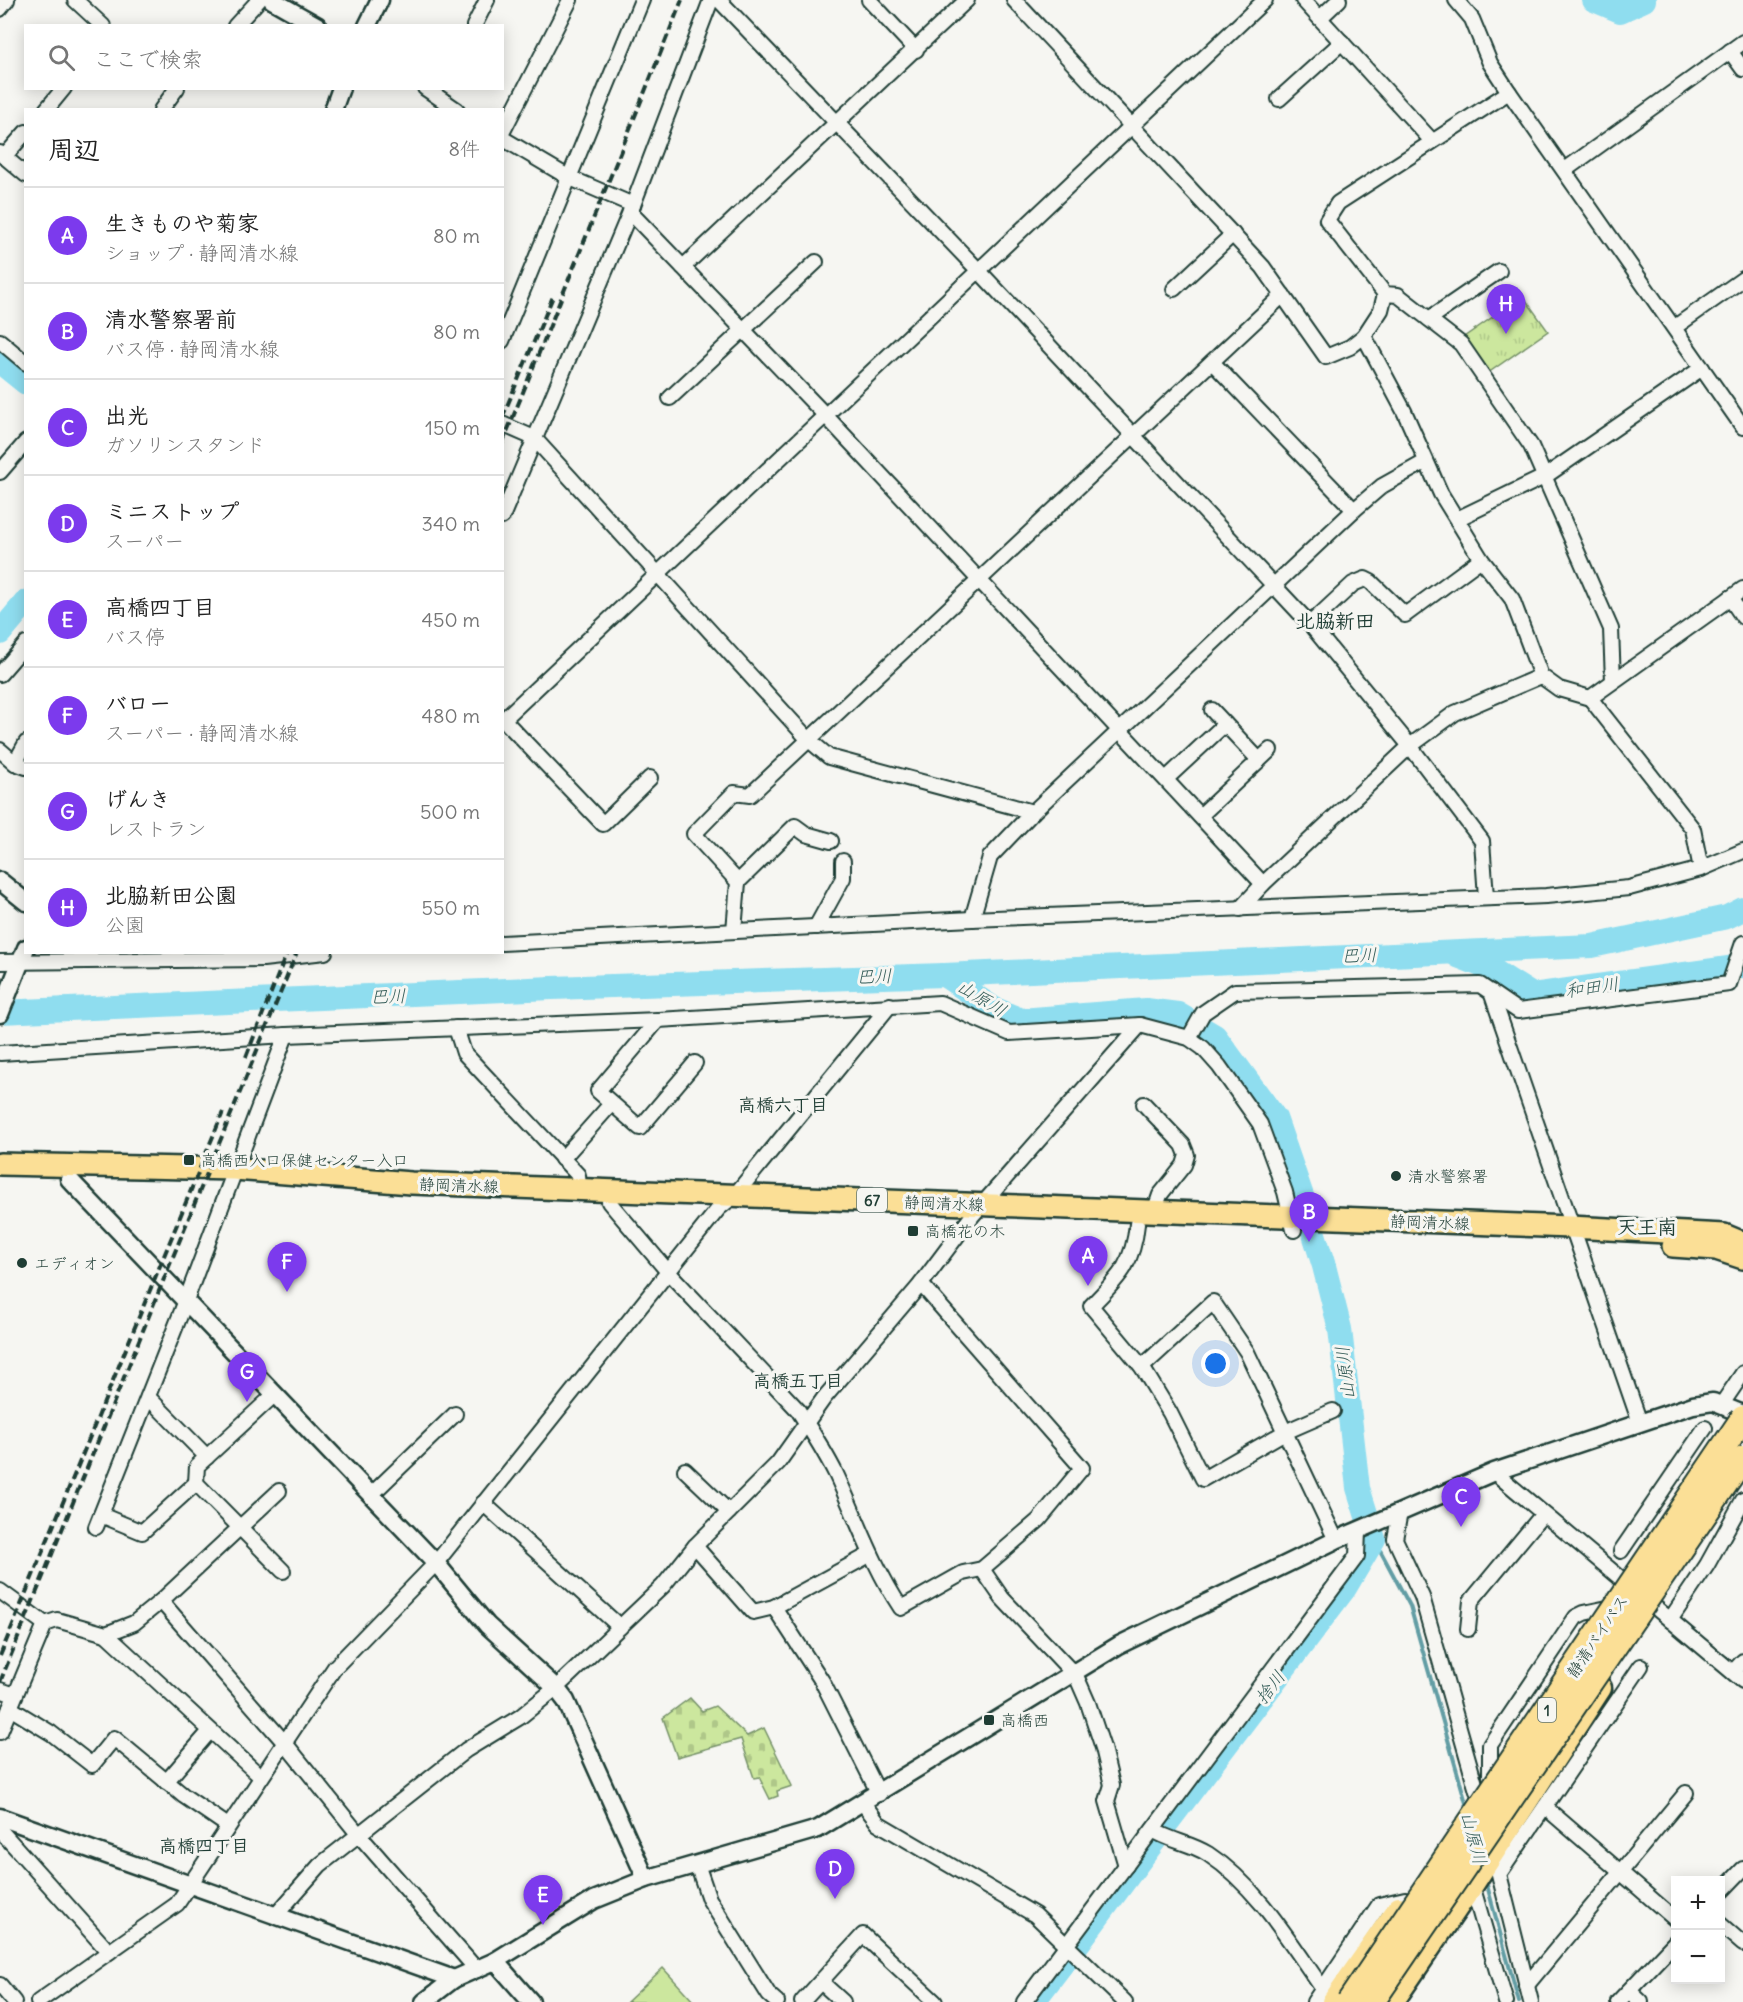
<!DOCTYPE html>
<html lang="ja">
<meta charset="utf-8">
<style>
body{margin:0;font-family:Delius,"Klee One",sans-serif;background:#f2f2f2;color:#222}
.controls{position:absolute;right:18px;bottom:18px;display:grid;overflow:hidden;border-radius:0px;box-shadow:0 3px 15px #0003}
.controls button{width:54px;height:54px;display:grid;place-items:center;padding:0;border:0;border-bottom:2px solid #e0e0e0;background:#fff;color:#222;font:30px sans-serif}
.you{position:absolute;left:1216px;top:1364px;width:21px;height:21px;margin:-15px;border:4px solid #fff;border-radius:50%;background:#1a73e8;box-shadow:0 0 0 9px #1a73e833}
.badge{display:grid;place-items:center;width:39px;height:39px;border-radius:50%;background:#7c3aed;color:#fff;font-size:20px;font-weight:700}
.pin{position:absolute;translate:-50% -50px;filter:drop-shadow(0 2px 3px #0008)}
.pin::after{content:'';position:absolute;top:32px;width:21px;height:18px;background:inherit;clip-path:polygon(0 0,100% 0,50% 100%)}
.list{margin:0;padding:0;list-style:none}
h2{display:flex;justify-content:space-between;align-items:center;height:78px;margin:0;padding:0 24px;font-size:26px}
h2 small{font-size:20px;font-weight:400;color:#767676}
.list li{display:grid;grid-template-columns:39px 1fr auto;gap:18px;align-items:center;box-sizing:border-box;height:96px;padding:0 24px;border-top:2px solid #e0e0e0}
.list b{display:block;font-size:22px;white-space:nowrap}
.list p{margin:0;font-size:20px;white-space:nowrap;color:#767676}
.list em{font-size:20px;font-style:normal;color:#767676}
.icon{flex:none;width:33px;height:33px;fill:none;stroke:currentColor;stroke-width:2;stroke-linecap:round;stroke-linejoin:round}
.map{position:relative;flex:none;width:1743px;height:2002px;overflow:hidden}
.search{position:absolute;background:#fff;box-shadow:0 3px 15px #0003;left:24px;top:24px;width:480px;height:66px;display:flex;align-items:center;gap:15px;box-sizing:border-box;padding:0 21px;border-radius:0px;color:#767676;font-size:22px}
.panel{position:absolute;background:#fff;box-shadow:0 3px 15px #0003;left:24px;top:108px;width:480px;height:846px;border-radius:0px}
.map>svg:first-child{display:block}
.cemetery{fill:url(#cemetery-stones);stroke:#769269;stroke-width:1.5}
.park{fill:url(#park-tufts);stroke:#769269;stroke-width:1.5}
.pitch{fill:#cce79e;stroke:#769269;stroke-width:1.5}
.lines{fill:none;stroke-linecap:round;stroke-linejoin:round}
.stream{stroke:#629da4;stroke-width:4}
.river{stroke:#8fddef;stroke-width:24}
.minor-casing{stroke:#1f3d34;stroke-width:18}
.tertiary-casing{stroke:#1f3d34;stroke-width:21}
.primary-casing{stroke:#1f3d34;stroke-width:26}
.trunk-casing{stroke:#1f3d34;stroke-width:27}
.minor{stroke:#f6f6f2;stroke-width:14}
.tertiary{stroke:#f6f6f2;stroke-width:16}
.primary{stroke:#fbdf96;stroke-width:21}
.trunk{stroke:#fbdf96;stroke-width:22}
.rail{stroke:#1f3d34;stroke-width:4;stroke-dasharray:9 4.5;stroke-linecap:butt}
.motorway-bridge-casing{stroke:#1f3d34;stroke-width:28;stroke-linecap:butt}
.motorway-bridge{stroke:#fbdf96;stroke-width:24}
.poi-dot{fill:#1f3d34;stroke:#f6f6f2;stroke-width:2}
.labels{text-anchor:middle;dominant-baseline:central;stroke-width:6;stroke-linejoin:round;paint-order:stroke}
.shield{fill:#f6f6f2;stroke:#60746d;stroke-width:1.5}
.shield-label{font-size:15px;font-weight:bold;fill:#1f3d34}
.poi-label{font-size:16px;fill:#1f3d34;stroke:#f6f6f2;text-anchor:start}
.street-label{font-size:16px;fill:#1f3d34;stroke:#f6f6f2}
.water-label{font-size:18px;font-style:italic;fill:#355d59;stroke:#f6f6f2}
.neighbourhood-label{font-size:18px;font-weight:bold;fill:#1f3d34;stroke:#f6f6f2}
.quarter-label{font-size:20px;font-weight:bold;fill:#1f3d34;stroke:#f6f6f2}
</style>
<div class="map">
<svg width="1743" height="2002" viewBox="0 0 1743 2002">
<defs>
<pattern id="cemetery-stones" width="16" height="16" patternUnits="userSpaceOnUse" patternTransform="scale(1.5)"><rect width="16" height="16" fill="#cce79e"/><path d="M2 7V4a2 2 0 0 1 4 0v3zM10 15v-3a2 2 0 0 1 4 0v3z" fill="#afc789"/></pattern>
<pattern id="park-tufts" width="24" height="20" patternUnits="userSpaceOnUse" patternTransform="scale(1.5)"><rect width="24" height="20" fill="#cce79e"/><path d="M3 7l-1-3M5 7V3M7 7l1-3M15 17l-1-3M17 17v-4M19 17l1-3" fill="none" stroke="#afc789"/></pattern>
</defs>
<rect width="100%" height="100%" fill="#f6f6f2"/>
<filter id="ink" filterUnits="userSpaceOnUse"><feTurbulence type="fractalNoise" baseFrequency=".0167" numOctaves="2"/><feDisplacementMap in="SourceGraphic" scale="12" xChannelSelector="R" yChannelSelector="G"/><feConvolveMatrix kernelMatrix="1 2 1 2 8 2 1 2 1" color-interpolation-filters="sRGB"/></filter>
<g filter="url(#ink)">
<path class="cemetery" d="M690,1698L702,1711L715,1706L747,1736L764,1728L792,1786L777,1791L778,1796L770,1799L759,1777L754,1778L741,1739L677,1757L663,1718Z"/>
<path class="park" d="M1523,296L1548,331L1488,373L1464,337Z"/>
<path class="pitch" d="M663,1968L694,2002H627Z"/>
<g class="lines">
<g class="stream">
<path d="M1374,1539L1410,1606L1468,1810"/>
<path d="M1485,1878L1519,2002"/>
</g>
<g class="river">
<path d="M1594,0L1620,11L1644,0"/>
<path d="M0,362L26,383"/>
<path d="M0,633L26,602"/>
<path d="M1458,956L1491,969L1532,995L1743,966"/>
<path d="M944,975L993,1008L1021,1020L1146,1010L1178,1014L1215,1036L1275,1118L1302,1196L1324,1266L1340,1329L1358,1488L1374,1539L1345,1588L1161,1831"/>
<path d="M0,1012L552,988L944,975L1592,946L1727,917L1743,909"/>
<path d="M1077,1945L1157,1837"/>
<path d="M1033,2002L1069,1955"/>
</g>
<defs>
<g id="minor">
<path d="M75,0L103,26"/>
<path d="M719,0L979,271L1310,624L1410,746L1482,841L1486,897"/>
<path d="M869,0L916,50"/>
<path d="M1014,0L1263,267L1326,357L1350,347L1364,336L1404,411L1441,494L1481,559L1512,599L1541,676L1559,689L1590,698L1743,589"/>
<path d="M1303,0L1432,141"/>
<path d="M1456,0L1472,19L1490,63L1509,92L1743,427"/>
<path d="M0,9L7,0"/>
<path d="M1320,18L1339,0"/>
<path d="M235,26L259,0"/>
<path d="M474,26L487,0"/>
<path d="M1730,51L1743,69"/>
<path d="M425,88L457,110"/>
<path d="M1509,92L1338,203L1327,220L1385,294L1398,295L1461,344L1531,446L1611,629L1613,681"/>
<path d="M1279,99L1342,42"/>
<path d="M46,110L64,88"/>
<path d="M161,110L177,88"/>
<path d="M502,133L570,0"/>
<path d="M502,138L568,177L633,205"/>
<path d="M0,153L26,175"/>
<path d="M4,157L26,132"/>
<path d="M1565,170L1743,42"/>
<path d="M630,212L826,416L1263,884"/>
<path d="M683,267L967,0"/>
<path d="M1174,289L1233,234"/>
<path d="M1429,319L1499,271"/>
<path d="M1675,327L1743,279"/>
<path d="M1364,336L1381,310L1385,294"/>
<path d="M0,341L26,363"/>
<path d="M502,341L642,0"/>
<path d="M1212,362L1354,510"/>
<path d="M670,398L816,262"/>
<path d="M502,424L534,438L809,740L829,757L1033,812L1354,510L1382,486L1425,462"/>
<path d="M0,472L26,442"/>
<path d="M502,517L633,205L711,0"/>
<path d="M1457,519L1544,477L1702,368"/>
<path d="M1730,598L1743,617"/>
<path d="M1310,624L1353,584L1365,579L1371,582L1405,615L1481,559"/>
<path d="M0,674L26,644"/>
<path d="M1590,698L1693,829L1701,869"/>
<path d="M1212,710L1259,760"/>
<path d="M502,718L603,824L650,778"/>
<path d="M504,719L1265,0"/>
<path d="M0,750L15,763L26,767"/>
<path d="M15,763L26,743"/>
<path d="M1166,779L1225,724"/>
<path d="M1200,816L1270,750"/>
<path d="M738,882L795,826L806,834L831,841"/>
<path d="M1240,909L1263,884L1410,746L1455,713L1541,676"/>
<path d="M972,919L990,857L1033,812"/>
<path d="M816,927L843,878V861"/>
<path d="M734,931L738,882L694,834L734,793L750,795L1283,295"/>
<path d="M502,943L972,919L1546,896L1629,888L1701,869L1743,851"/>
<path d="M0,962L263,959L325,952"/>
<path d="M1491,992L1640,1423"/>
<path d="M658,1020L598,1091L640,1128L695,1063"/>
<path d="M456,1028L464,1053L578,1175L579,1189"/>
<path d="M1189,1038L1203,1013L1235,991L1480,985L1518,1011L1729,984L1743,943"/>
<path d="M0,1053L286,1035L658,1020L940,1003L1009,1033L1140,1025L1189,1038L1203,1048L1219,1066L1260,1124L1285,1192L1294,1230"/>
<path d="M1144,1104L1183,1145L1187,1155L1184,1165L1160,1195L1154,1212"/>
<path d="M562,1159L611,1104"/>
<path d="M1137,1224C1133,1265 1119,1277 1091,1306L1142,1367L1170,1413L1203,1479L1285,1432L1333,1411"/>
<path d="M921,1284L972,1216L1140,1025"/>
<path d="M1142,1367L1213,1302L1247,1352L1336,1540"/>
<path d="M274,1395L197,1466L196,1483L283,1571"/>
<path d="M148,1397L207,1457"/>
<path d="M1722,1404L1743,1373"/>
<path d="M685,1470L729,1512"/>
<path d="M1494,1472L1743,1681"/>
<path d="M371,1495L455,1414"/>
<path d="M483,1503L620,1627"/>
<path d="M1400,1512L1395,1539L1422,1597L1477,1791"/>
<path d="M101,1515L142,1532L196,1483"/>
<path d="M96,1527L185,1303L286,1035"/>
<path d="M695,1546L753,1612L774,1607L871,1554"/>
<path d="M1621,1551L1705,1428"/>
<path d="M982,1569L1002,1598L1072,1672"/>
<path d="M0,1591L45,1624L57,1620L106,1634L134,1623L161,1601L279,1491"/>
<path d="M161,1601L284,1742L359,1835L477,1970"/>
<path d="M774,1607L822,1681L879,1794"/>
<path d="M1670,1620L1707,1565L1743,1500"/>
<path d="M1468,1629L1471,1601L1543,1514"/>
<path d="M106,1634L261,1777"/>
<path d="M1074,1671L1088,1703L1103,1748L1112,1785L1107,1801L1126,1866"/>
<path d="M1733,1672L1743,1661"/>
<path d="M0,1690L15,1695"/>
<path d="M10,1708L51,1733L92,1765L114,1738L184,1796L228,1826"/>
<path d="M0,1732L45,1624"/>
<path d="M1490,1780V1745L1576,1617L1584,1613L1617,1606"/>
<path d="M166,1782L210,1731"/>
<path d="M863,1803L878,1823L1035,1915L1125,2002"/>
<path d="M1545,1807L1676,1920"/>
<path d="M0,1830L109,1952"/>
<path d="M1153,1830C1170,1841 1191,1843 1208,1854C1257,1886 1290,1942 1323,1989"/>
<path d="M697,1864L709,1899L769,1995L777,2002"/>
<path d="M1472,1885L1506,2002"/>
<path d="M1720,1893L1743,1869"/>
<path d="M276,1915L320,1865L466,1750L520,1717L556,1688L663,1586L695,1546L778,1463L824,1398L921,1284L1082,1468L1039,1520L982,1569L963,1573L901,1608C873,1566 857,1519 836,1474C825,1452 811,1430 798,1410L669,1273L609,1202"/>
<path d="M1720,1924L1743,1944"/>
<path d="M821,1982L843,2002"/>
<path d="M0,1985L14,2002"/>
<path d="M1526,1986L1686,1793"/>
<path d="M1629,1991L1641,2002"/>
<path d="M38,2002L177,1904L335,1667L436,1563L719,1208L735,1195L890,1005"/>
<path d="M802,2002L863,1935L935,2002"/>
<path d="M1024,2002L1357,1556L1358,1531"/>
<path d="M1314,2002L1379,1905L1405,1899"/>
<path d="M1531,2002L1499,1874L1641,1666"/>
<path d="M1618,2002L1676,1941"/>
</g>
<g id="tertiary">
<path d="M272,0L318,26"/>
<path d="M367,26L380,0"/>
<path d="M333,110L341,88"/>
<path d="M0,881L26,902"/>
<path d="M0,1014L26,948"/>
<path d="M69,1179L436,1563L487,1625L556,1688L566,1701L646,1879"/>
<path d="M0,1817L454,1979"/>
<path d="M495,1961L531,2002"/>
<path d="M424,2002L454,1979L495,1961L594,1900L646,1879L818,1829L1119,1645L1336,1540L1494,1472L1693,1405L1713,1402L1743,1414"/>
</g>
<g id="primary">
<path d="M0,1164L234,1169L411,1183L1570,1227L1724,1235L1743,1243"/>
<path d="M1673,1246L1716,1249L1743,1258"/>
</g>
<g id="trunk">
<path d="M1333,2002L1399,1908"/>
<path d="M1392,2002L1472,1885L1600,1688"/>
</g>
</defs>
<use href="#minor" class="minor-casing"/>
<use href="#tertiary" class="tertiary-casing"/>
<use href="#primary" class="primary-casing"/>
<use href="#trunk" class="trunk-casing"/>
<use href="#minor" class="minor"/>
<use href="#tertiary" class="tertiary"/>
<use href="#primary" class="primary"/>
<use href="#trunk" class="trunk"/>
<g class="rail">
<path d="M502,418L554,294"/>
<path d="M502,444L682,0"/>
<path d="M246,1057L287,952"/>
<path d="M0,1656L223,1112"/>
<path d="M0,1682L297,952"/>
</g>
<defs>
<g id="motorway-bridge">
<path d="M1349,2002L1743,1418"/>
<path d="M1372,2002L1743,1458"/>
</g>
</defs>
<use href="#motorway-bridge" class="motorway-bridge-casing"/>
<use href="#motorway-bridge" class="motorway-bridge"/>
</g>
</g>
<g class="poi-dot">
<rect x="183" y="1154" width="12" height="12" rx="3"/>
<circle cx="1396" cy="1176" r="6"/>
<rect x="907" y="1225" width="12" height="12" rx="3"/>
<circle cx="22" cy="1263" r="6"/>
<rect x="983" y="1714" width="12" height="12" rx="3"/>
</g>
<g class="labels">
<g class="shield">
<rect x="857" y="1188" width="30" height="24" rx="4.5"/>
<rect x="1538" y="1698" width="18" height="24" rx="4.5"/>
</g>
<g class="shield-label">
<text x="872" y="1200">67</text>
<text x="1547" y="1710">1</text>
</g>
<g class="poi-label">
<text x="201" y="1160">高橋西入口保健センター入口</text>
<text x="1408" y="1176">清水警察署</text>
<text x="925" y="1231">高橋花の木</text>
<text x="34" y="1263">エディオン</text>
<text x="1001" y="1720">高橋西</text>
</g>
<g class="street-label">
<text transform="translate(459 1185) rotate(2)">静岡清水線</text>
<text transform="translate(944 1203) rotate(2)">静岡清水線</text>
<text transform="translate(1430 1222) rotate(2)">静岡清水線</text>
<text transform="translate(1597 1636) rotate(-56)">静清バイパス</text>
</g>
<g class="water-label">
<text transform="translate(1359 955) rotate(-2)">巴川</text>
<text transform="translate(874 976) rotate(-2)">巴川</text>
<text transform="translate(1592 987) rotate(-8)">和田川</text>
<text transform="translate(388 996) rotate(-2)">巴川</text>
<text transform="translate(982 998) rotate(31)">山原川</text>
<text transform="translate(1345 1373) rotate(-97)">山原川</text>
<text transform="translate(1270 1687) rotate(-53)">捨川</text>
<text transform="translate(1474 1838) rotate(75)">山原川</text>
</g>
<g class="neighbourhood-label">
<text x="783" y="1104">高橋六丁目</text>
<text x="798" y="1380">高橋五丁目</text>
<text x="204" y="1845">高橋四丁目</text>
</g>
<g class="quarter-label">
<text x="1335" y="620">北脇新田</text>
<text x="1647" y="1226">天王南</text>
</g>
</g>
</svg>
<div class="controls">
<button>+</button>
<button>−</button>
</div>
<div class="you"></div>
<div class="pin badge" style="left:1088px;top:1286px">A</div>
<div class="pin badge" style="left:1309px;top:1242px">B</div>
<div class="pin badge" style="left:1461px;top:1527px">C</div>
<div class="pin badge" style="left:835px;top:1899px">D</div>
<div class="pin badge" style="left:543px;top:1925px">E</div>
<div class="pin badge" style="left:287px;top:1292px">F</div>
<div class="pin badge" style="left:247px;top:1402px">G</div>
<div class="pin badge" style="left:1506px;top:334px">H</div>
<div class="search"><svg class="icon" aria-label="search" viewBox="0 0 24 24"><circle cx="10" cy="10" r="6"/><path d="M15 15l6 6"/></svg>ここで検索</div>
<section class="panel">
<h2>周辺<small>8件</small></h2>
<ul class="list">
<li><span class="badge">A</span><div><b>生きものや菊家</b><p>ショップ · 静岡清水線</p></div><em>80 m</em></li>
<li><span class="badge">B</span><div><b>清水警察署前</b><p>バス停 · 静岡清水線</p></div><em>80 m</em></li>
<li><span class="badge">C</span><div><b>出光</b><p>ガソリンスタンド</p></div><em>150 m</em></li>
<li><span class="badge">D</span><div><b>ミニストップ</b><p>スーパー</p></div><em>340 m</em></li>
<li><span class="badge">E</span><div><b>高橋四丁目</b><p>バス停</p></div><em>450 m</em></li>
<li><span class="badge">F</span><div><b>バロー</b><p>スーパー · 静岡清水線</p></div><em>480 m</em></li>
<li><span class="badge">G</span><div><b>げんき</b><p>レストラン</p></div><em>500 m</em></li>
<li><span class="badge">H</span><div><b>北脇新田公園</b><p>公園</p></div><em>550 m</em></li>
</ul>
</section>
</div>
